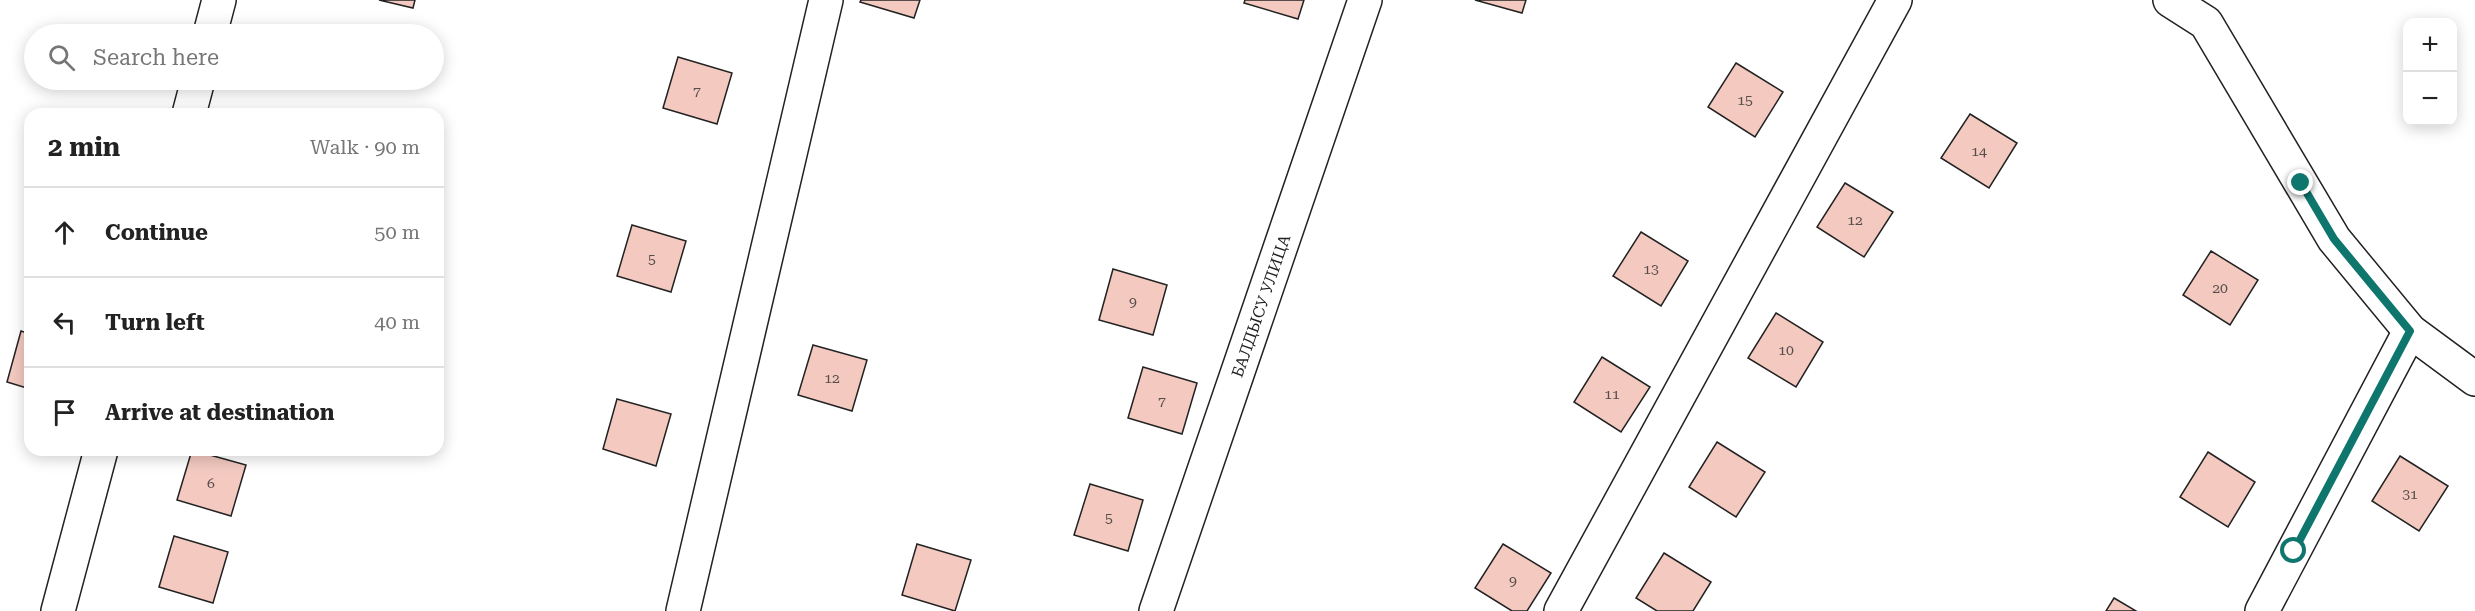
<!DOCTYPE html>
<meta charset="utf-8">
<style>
body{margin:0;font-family:"Roboto Serif",serif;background:#f2f2f2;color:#222}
.controls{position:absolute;right:18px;top:18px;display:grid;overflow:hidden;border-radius:12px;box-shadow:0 3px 15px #0003}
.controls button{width:54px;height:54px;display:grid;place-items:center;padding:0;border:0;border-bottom:2px solid #e0e0e0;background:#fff;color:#222;font:30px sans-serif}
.stop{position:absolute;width:18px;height:18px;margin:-14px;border:4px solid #0f766e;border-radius:50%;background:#fff}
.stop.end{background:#0f766e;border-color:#fff;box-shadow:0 2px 6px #0008}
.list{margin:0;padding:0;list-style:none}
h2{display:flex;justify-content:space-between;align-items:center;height:78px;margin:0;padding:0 24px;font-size:26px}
h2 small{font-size:20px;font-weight:400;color:#767676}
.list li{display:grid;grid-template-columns:39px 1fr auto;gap:18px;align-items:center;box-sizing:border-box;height:90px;padding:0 24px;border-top:2px solid #e0e0e0}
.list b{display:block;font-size:22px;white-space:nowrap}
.list em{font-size:20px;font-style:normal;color:#767676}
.icon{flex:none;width:33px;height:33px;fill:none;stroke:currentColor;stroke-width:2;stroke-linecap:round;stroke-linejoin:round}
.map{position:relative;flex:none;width:2475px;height:611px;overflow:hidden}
.search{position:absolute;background:#fff;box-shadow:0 3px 15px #0003;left:24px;top:24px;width:420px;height:66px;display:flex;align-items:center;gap:15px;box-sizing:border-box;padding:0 21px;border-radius:33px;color:#767676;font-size:22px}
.panel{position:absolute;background:#fff;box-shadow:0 3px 15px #0003;left:24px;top:108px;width:420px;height:348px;border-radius:18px}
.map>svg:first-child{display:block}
.building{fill:#f3c9c0;stroke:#222;stroke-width:1.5}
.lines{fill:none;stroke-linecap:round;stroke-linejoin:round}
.minor-casing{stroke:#222;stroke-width:36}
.minor{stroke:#fff;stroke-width:33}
.route{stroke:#0f766e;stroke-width:8}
.labels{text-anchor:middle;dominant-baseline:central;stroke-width:4.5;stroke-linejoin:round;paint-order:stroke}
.number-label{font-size:14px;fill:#564c4a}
.street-label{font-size:16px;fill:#222;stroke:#fff}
</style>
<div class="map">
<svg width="2475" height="611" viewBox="0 0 2475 611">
<rect width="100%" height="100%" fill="#fff"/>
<g class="building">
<path d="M379,0H415L413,8Z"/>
<path d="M861,0H920L914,18L860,2Z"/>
<path d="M1245,0H1304L1298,19L1244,3Z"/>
<path d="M1475,0H1526L1522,13Z"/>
<path d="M678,57L732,73L717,124L663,108Z"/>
<path d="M1736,63L1783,92L1755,137L1708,107Z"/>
<path d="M1970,114L2017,143L1989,188L1941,158Z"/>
<path d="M1845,183L1893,212L1864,257L1817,227Z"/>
<path d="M632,225L686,241L671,292L617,276Z"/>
<path d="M1641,232L1688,261L1661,306L1613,276Z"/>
<path d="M2211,251L2258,280L2230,325L2183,295Z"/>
<path d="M1113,269L1167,285L1153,335L1099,320Z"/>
<path d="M1776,313L1823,342L1796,387L1748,358Z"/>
<path d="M21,331L30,334V389L7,382Z"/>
<path d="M813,345L867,360L852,411L798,395Z"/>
<path d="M1602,357L1650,387L1621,432L1574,402Z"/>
<path d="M1143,367L1197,383L1182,434L1128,418Z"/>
<path d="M617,399L671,414L656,466L603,449Z"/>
<path d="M1717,442L1765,472L1736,517L1689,487Z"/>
<path d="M192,450L246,465L231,516L177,500Z"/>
<path d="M2208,452L2255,482L2228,527L2180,497Z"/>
<path d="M2400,456L2448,486L2419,531L2372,501Z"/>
<path d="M1090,484L1143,500L1128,551L1074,535Z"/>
<path d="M174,536L228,552L213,603L159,587Z"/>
<path d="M917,544L971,560L955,611L902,595Z"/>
<path d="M1503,544L1551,573L1527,611H1512L1475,588Z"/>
<path d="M1664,553L1711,582L1693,611H1657L1636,598Z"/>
<path d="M2114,598L2136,611H2106Z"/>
</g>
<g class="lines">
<defs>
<g id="minor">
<path d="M2170,0L2206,23L2334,239L2410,331L2475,379"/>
<path d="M210,34L219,0"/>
<path d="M189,114L198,80"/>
<path d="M58,611L101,450"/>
<path d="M683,611L826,0"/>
<path d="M1156,611L1365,0"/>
<path d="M1561,611L1895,0"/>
<path d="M2262,611L2410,331"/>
</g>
</defs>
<use href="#minor" class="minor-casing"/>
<use href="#minor" class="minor"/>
</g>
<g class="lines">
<path class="route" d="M2294,551L2410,331L2334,239L2301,183"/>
</g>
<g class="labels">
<g class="number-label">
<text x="697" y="91">7</text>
<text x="1745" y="100">15</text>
<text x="1979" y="151">14</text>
<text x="1855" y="220">12</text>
<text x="652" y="259">5</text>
<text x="1651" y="269">13</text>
<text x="2220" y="288">20</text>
<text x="1133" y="302">9</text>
<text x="1786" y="350">10</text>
<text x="832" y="378">12</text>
<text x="1612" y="394">11</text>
<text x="1162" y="401">7</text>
<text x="211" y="483">6</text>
<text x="2410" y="494">31</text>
<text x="1109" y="518">5</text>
<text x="1513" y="581">9</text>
</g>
<g class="street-label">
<text transform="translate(1261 306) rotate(-71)">БАЛДЫСУ УЛИЦА</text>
</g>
</g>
</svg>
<div class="controls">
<button>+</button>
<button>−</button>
</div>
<div class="stop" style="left:2294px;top:551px"></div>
<div class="stop end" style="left:2301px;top:183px"></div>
<div class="search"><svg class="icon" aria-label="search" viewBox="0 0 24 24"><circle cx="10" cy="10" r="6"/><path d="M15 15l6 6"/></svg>Search here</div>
<section class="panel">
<h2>2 min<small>Walk · 90 m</small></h2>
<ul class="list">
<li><svg class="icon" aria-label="ahead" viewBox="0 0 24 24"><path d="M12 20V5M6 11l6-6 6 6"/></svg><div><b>Continue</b></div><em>50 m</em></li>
<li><svg class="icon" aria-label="left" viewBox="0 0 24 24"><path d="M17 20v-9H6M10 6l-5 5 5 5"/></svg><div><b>Turn left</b></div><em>40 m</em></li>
<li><svg class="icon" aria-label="arrive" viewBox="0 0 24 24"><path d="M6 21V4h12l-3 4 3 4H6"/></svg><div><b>Arrive at destination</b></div></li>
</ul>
</section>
</div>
